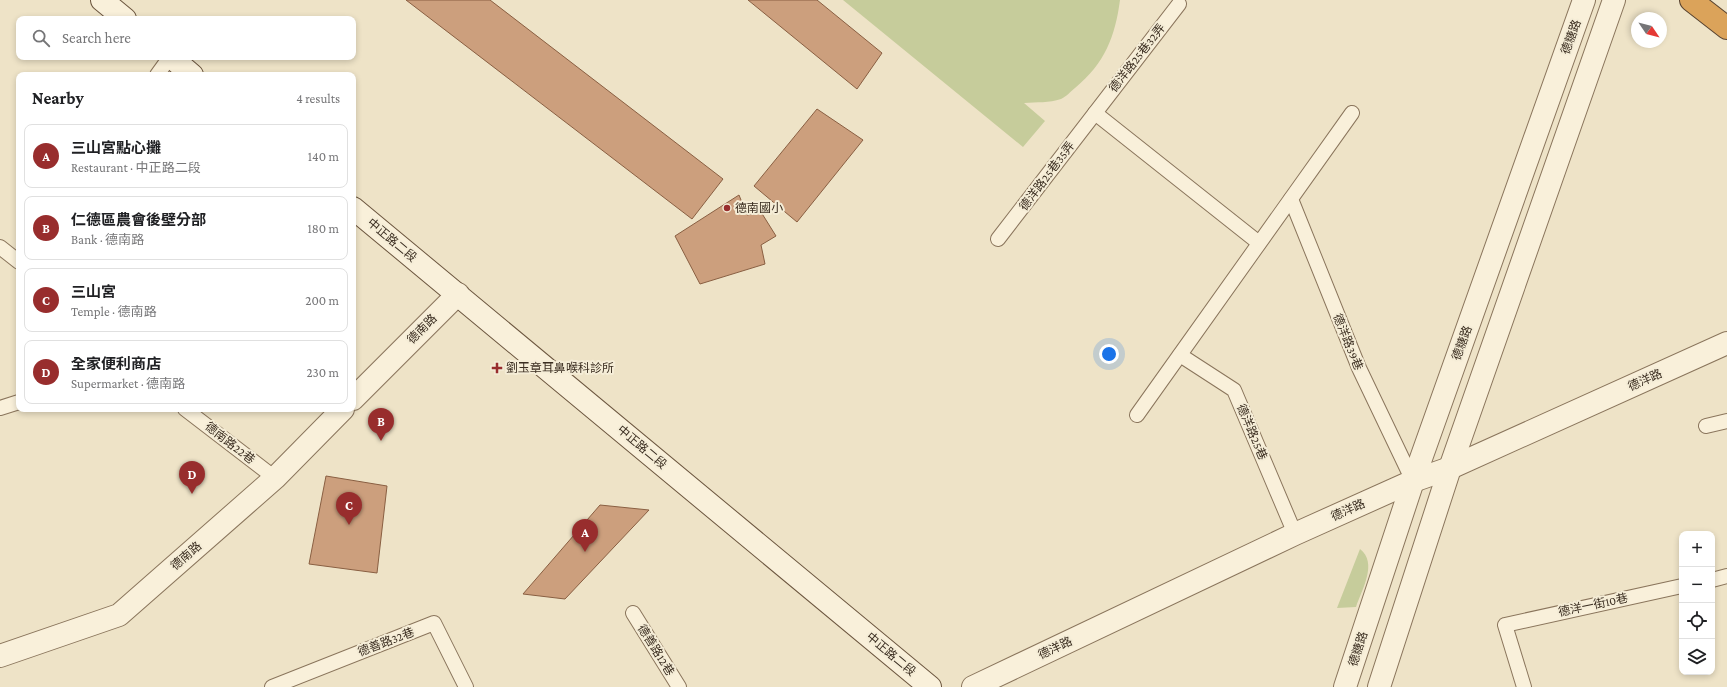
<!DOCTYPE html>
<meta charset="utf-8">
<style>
body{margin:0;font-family:"Crimson Pro","Noto Sans TC",serif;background:#f6f6f6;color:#202124}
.controls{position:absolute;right:12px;bottom:12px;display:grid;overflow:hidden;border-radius:8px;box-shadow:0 2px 6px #0003}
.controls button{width:36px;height:36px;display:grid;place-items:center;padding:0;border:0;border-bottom:1px solid #e0e0e0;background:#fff;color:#202124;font:20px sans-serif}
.compass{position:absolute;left:1631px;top:12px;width:36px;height:36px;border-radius:50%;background:#fff;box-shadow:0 2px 6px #0003;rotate:125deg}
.you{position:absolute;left:1109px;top:354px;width:14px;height:14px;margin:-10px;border:3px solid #fff;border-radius:50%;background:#1a73e8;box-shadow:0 0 0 6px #1a73e833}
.badge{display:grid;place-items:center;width:26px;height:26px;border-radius:50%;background:#982d2d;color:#fff;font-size:13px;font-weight:700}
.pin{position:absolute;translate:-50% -33px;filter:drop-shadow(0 1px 2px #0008)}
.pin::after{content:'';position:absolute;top:21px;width:14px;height:12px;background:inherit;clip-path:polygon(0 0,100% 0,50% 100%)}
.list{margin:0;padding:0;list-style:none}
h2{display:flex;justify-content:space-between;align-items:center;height:52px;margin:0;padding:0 16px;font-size:17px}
h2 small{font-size:13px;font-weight:400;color:#757577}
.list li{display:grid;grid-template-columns:26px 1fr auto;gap:12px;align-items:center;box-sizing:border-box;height:64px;margin:0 8px 8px;padding:0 8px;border:1px solid #e0e0e0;border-radius:8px}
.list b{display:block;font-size:15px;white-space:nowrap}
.list p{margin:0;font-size:13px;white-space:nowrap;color:#757577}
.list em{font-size:13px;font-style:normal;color:#757577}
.icon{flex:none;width:22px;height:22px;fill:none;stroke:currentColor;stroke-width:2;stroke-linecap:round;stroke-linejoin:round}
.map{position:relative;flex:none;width:1727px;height:687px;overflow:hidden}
.search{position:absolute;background:#fff;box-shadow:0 2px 6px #0003;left:16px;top:16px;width:340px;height:44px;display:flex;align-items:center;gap:10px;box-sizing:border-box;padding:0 14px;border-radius:8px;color:#757577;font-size:15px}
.panel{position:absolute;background:#fff;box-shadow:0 2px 6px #0003;left:16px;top:72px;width:340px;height:340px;border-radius:8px}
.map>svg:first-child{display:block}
.green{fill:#c6cc9b}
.building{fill:#cc9f7d;stroke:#895f42}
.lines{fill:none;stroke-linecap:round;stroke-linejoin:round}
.service-casing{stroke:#8a755c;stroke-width:16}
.minor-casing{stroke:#8a755c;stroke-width:24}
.tertiary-casing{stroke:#8a755c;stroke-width:24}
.secondary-casing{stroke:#6c563f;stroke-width:24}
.motorway-casing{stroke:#584330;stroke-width:24}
.service{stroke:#f9f0da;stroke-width:14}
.minor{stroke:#f9f0da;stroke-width:22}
.tertiary{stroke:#f9f0da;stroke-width:22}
.secondary{stroke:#f9f0da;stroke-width:22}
.motorway{stroke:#dba35a;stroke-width:22}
.poi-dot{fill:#982d2d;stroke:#f5edd7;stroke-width:1.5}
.labels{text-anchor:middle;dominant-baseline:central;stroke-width:4;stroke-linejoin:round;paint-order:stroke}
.street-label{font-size:12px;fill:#3a2d20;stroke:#f5edd7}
.poi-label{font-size:12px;fill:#3a2d20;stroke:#f5edd7;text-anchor:start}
</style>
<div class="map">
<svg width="1727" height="687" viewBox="0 0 1727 687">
<rect width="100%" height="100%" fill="#eee3c7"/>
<g class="green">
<path d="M843,0H1120C1115,37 1105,63 1075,88C1071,91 1066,97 1061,99C1049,103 1037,102 1024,103L1045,121L1023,147Z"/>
<path d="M1360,549C1378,563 1362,589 1356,607L1337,608Z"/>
</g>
<g class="building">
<path d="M406,0H490L723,179L692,219Z"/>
<path d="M748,0H817L882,53L857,89Z"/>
<path d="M817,109L863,140L797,222L754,186Z"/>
<path d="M739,195L747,215L761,212L776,236L761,245L765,264L700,284L675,236Z"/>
<path d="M326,476L387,486L377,573L309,564Z"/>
<path d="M600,505L649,510L565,599L523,594Z"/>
</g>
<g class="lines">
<defs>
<g id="service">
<path d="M157,75L170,57"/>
<path d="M1095,113L1259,243"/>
<path d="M1291,199L1359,368L1413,481"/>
<path d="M998,239L1179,4"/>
<path d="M0,247L19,262"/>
<path d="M1180,355L1234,390L1295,534"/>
<path d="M0,408L19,402"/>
<path d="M185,409L275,478"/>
<path d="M1137,415L1352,113"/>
<path d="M1706,426L1727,421"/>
<path d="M1712,580L1727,576"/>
<path d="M633,613L679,687"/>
<path d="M272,687L434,623L466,687"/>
<path d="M1524,687L1505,625L1682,586"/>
</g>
<g id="minor">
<path d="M353,399L458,294"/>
<path d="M0,656L119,615L275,478L343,409"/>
<path d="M973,687L1295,534L1413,481L1450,468L1727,343"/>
</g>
<g id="tertiary">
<path d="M1345,687L1413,481L1584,0"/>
<path d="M1379,687L1450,468L1614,0"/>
</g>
<g id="secondary">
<path d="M102,0L125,19"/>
<path d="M171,57L192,75"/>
<path d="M353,208L930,687"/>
</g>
<path id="motorway" d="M1691,0L1727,28"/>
</defs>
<use href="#service" class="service-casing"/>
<use href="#minor" class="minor-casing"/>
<use href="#tertiary" class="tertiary-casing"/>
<use href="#secondary" class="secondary-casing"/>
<use href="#motorway" class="motorway-casing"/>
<use href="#service" class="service"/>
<use href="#minor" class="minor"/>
<use href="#tertiary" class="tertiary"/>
<use href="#secondary" class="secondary"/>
<use href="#motorway" class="motorway"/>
</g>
<g class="poi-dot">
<circle cx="727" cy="208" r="4"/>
<path d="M495 362h4v4h4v4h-4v4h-4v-4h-4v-4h4z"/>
</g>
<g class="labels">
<g class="street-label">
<text transform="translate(1571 37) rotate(-70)">德糖路</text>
<text transform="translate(1137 58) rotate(-52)">德洋路25巷32弄</text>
<text transform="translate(1047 176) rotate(-53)">德洋路25巷35弄</text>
<text transform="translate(392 240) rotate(40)">中正路二段</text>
<text transform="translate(422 329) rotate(-45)">德南路</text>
<text transform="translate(1348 342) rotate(68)">德洋路39巷</text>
<text transform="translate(1462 343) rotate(-70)">德糖路</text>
<text transform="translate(1645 380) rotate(-24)">德洋路</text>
<text transform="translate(1252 432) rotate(67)">德洋路25巷</text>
<text transform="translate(230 443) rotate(38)">德南路22巷</text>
<text transform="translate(642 447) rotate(40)">中正路二段</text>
<text transform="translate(1348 510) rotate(-24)">德洋路</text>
<text transform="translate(186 556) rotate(-41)">德南路</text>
<text transform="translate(1593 605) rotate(-12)">德洋一街10巷</text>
<text transform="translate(386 642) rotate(-21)">德善路32巷</text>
<text transform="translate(1055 648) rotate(-25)">德洋路</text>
<text transform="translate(1358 649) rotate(-72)">德糖路</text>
<text transform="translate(656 650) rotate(58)">德善路12巷</text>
<text transform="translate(891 654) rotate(40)">中正路二段</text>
</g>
<g class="poi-label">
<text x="735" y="208">德南國小</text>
<text x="506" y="368">劉玉章耳鼻喉科診所</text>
</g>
</g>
</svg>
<div class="controls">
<button>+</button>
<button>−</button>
<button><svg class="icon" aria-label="locate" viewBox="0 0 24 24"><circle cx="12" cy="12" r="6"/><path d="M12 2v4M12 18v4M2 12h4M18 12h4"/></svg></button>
<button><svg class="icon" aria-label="layers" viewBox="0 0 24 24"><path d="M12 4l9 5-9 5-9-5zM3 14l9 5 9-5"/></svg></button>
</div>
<svg class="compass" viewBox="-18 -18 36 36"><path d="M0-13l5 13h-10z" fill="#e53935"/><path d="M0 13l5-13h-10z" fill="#757577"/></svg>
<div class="you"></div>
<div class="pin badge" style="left:585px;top:552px">A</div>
<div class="pin badge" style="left:381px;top:441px">B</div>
<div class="pin badge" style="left:349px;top:525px">C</div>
<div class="pin badge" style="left:192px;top:494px">D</div>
<div class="search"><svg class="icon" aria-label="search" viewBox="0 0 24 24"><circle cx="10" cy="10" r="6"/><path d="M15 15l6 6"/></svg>Search here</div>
<section class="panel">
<h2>Nearby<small>4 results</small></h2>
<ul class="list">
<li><span class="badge">A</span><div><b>三山宮點心攤</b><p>Restaurant · 中正路二段</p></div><em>140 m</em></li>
<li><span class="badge">B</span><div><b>仁德區農會後壁分部</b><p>Bank · 德南路</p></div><em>180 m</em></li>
<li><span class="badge">C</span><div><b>三山宮</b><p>Temple · 德南路</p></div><em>200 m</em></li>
<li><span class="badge">D</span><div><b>全家便利商店</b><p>Supermarket · 德南路</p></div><em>230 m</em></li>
</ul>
</section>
</div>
